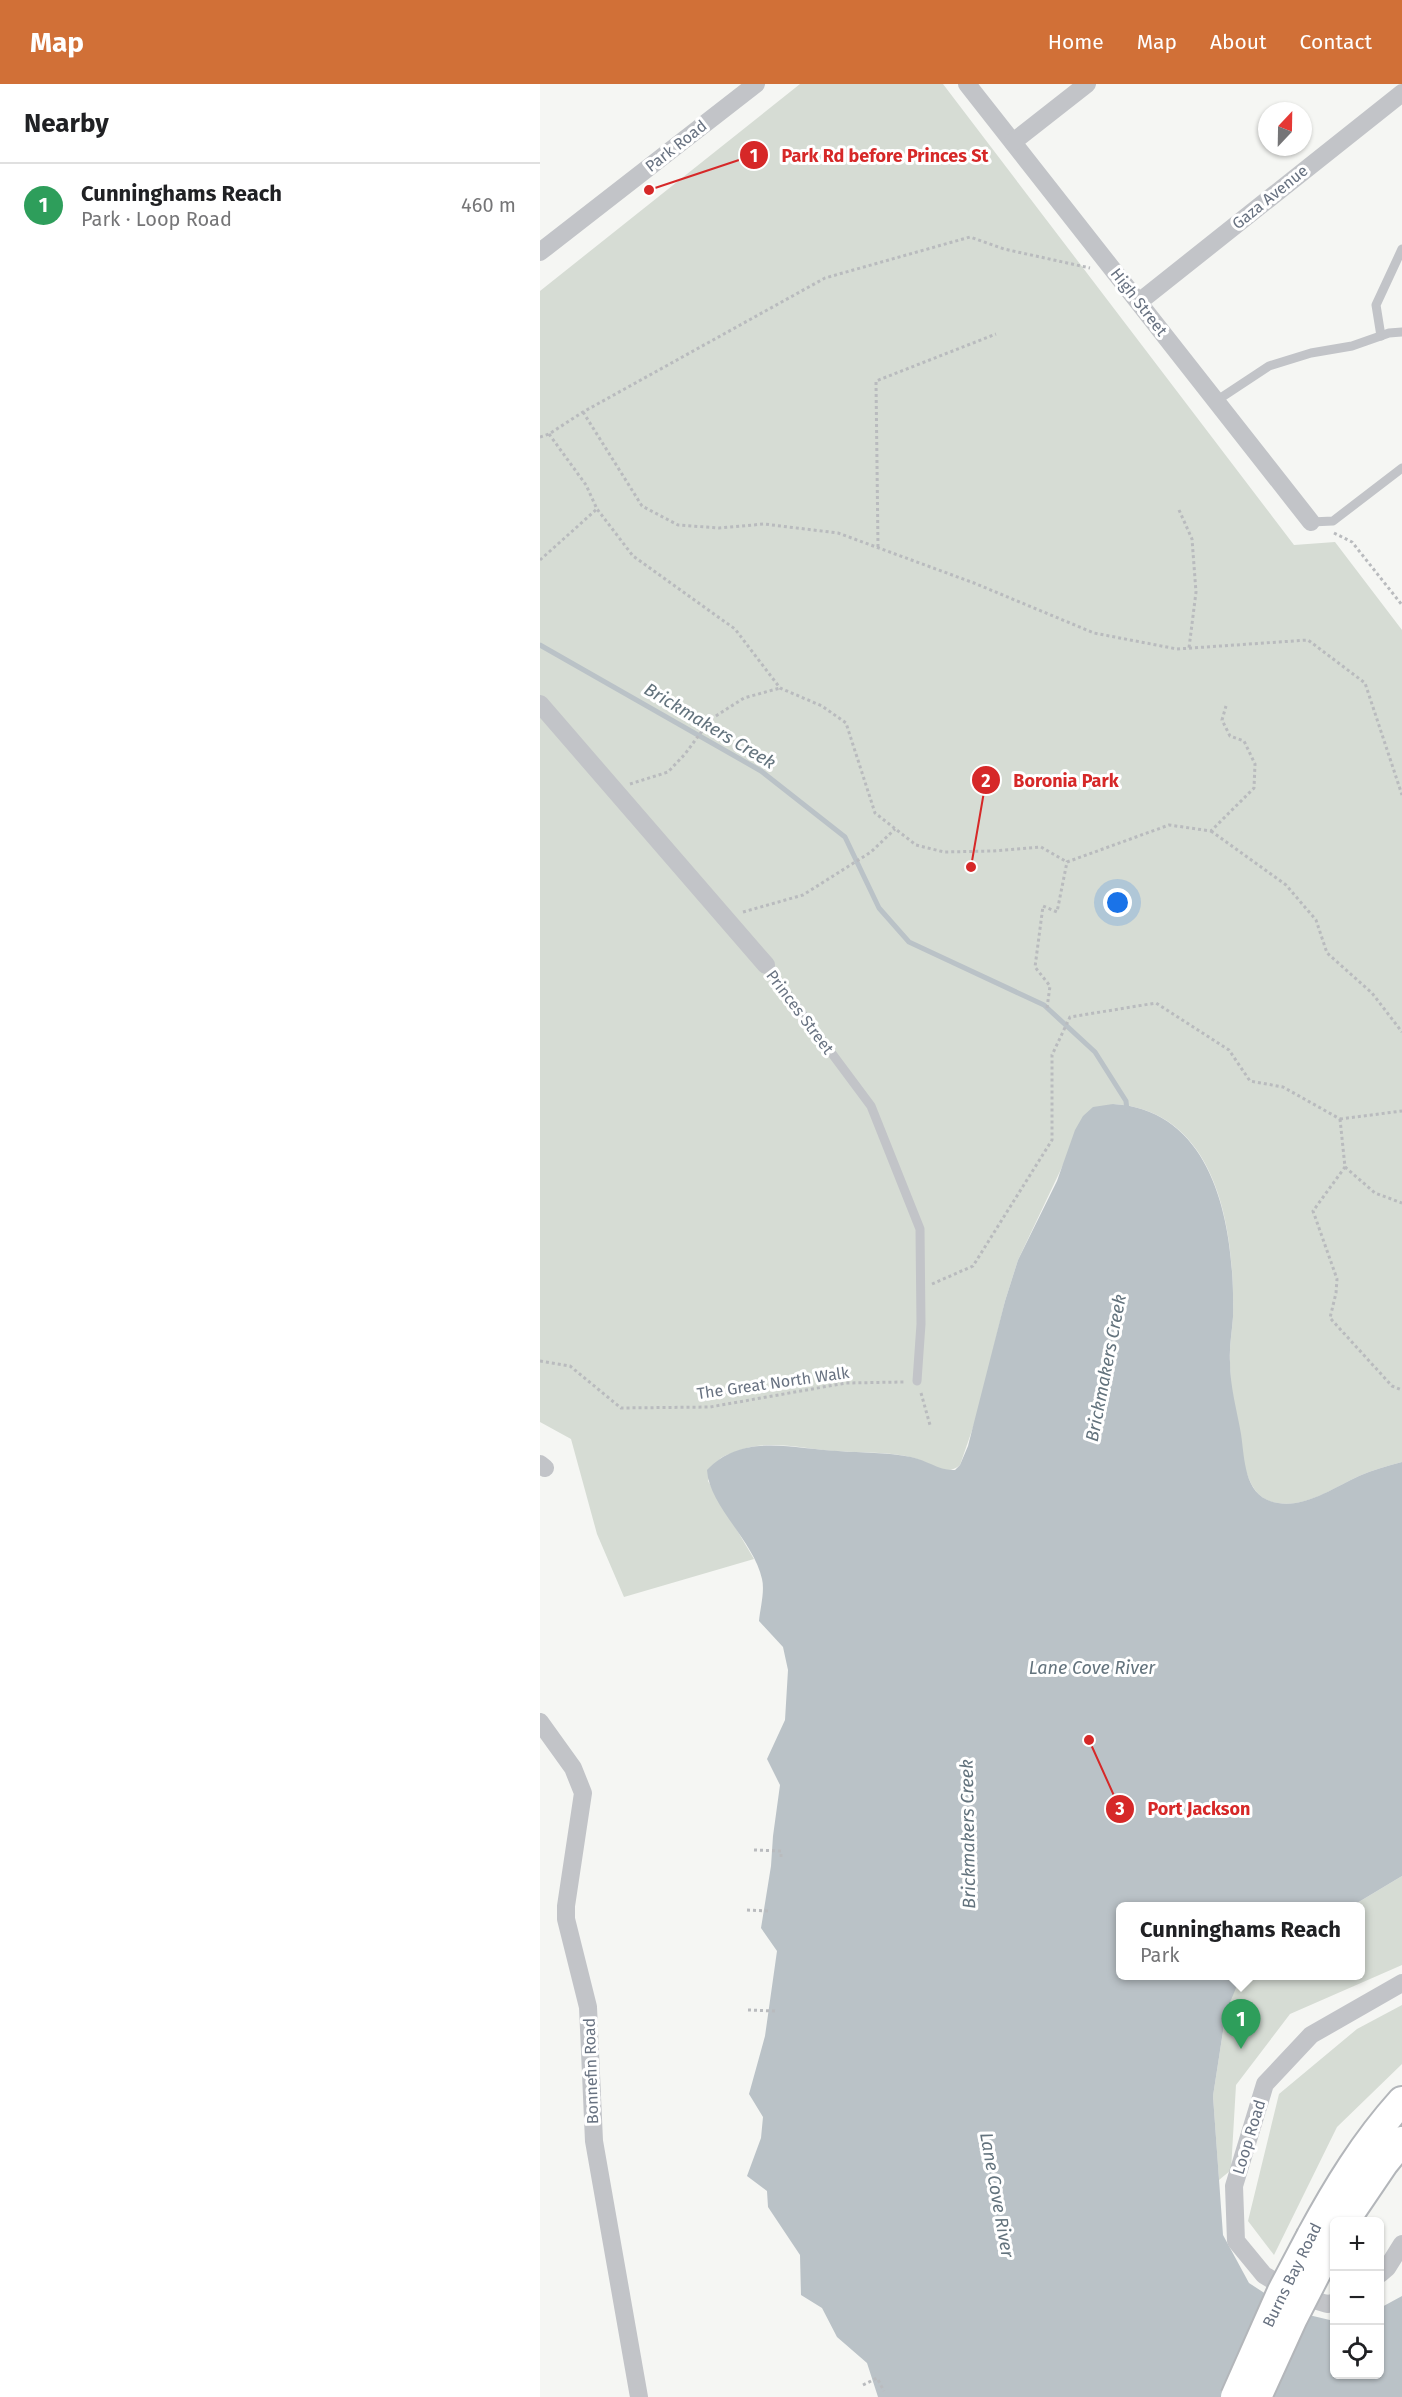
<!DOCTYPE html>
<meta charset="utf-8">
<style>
body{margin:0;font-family:"Fira Sans",sans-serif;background:#f6f6f6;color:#202124}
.controls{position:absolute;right:18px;bottom:18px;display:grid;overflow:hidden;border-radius:9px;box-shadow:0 2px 4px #0004}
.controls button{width:54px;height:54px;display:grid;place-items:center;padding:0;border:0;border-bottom:2px solid #e0e0e0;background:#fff;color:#202124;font:30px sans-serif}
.compass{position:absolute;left:718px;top:18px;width:54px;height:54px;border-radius:50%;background:#fff;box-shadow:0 2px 4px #0004;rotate:22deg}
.you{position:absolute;left:578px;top:819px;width:21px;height:21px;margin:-15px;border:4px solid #fff;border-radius:50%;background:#1a73e8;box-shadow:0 0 0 9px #1a73e833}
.badge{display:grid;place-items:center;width:39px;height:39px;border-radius:50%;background:#d17037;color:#fff;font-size:20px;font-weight:700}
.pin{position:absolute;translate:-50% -50px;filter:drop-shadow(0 2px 3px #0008)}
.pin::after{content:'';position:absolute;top:32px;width:21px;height:18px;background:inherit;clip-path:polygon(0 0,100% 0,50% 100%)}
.popup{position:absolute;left:576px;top:1818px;width:249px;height:78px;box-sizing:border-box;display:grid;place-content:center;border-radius:9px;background:#fff;filter:drop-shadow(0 2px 4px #0005);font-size:20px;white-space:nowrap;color:#757577}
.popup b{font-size:22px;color:#202124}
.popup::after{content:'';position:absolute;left:50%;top:100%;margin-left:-12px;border:12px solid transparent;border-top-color:#fff}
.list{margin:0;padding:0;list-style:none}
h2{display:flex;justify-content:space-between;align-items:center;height:78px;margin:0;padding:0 24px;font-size:26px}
h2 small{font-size:20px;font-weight:400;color:#757577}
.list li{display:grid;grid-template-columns:39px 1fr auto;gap:18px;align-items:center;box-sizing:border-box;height:84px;padding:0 24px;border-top:2px solid #e0e0e0}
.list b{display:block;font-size:22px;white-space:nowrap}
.list p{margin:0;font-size:20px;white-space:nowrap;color:#757577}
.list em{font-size:20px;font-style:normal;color:#757577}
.icon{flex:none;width:33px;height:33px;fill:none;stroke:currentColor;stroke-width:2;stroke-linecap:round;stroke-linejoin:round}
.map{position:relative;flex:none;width:862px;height:2313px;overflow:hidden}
header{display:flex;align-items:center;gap:36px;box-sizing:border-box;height:84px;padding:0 30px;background:#d17037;color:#fff}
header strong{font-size:28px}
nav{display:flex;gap:33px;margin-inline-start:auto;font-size:21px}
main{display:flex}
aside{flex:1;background:#fff}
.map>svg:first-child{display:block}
.green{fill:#d6dcd4}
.water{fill:#bac2c7}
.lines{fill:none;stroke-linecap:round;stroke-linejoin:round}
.stream{stroke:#bac2c7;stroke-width:5}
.primary-casing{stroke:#b3b6ba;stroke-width:32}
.path{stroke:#b9bbbe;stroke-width:3;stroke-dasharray:3 3;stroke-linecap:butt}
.service{stroke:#c2c4c8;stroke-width:9}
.minor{stroke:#c2c4c8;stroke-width:18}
.primary{stroke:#fff;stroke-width:28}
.primary-bridge-casing{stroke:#b3b6ba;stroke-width:32;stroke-linecap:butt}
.primary-bridge{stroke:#fff;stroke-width:28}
.labels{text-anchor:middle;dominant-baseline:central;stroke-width:6;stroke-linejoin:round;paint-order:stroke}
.street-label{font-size:16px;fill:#687281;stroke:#fff}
.water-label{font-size:18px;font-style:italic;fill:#63737d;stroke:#fff}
.leader{fill:none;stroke:#d62828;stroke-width:2}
.callout-dot{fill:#d62828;stroke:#fff;stroke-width:2}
.mark-label{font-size:18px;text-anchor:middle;font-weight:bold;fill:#fff}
.callout-label{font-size:18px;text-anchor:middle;font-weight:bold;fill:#d62828;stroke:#fff;stroke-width:6;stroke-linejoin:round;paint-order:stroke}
</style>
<header>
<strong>Map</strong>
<nav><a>Home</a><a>Map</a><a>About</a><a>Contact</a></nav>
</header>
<main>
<aside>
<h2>Nearby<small></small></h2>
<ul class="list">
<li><span class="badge" style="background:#2e9e5b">1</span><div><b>Cunninghams Reach</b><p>Park · Loop Road</p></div><em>460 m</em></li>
</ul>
</aside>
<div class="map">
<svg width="862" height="2313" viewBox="0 0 862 2313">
<rect width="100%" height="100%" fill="#f5f6f3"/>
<g class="green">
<path d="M260,0H403L754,461L795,458L862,546V1378C847,1382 833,1386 819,1392C795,1403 766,1424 738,1419C729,1418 721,1414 715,1406C698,1382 690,1309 690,1278C689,1263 692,1248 693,1233C695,1149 679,1026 573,1020L523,1081L478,1176L465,1217L438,1329L420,1381C406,1394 389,1378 374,1374C348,1367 321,1369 295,1367C261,1365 228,1354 195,1368C190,1370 182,1372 179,1376C174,1382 171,1390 168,1397L214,1475L84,1513L57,1450L31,1355L0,1338V207Z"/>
<path d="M862,1792V1881L750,1930L696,2001L691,2086L679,2096L673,2012L686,1928L699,1893L821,1892V1822H812Z"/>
<path d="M862,1921V1980L797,2043L734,2171L708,2137L739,2010L817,1945Z"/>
</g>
<path class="water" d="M573,1020C678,1026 695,1149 693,1233C692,1248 689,1263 690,1278C690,1303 697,1326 701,1350C705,1377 704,1414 738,1419C765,1424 795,1403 819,1392C833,1386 847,1382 862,1378V1792L812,1822H581V1892H701L686,1928L673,2012L683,2151L709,2199L752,2227L794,2237V2290H840V2224L862,2212V2313H338L327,2279L297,2253L282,2224L261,2211L260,2171L228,2123L227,2107L207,2092L221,2054L223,2033L209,2010L225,1952L237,1867L221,1844L231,1782L233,1752L240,1701L227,1675L245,1636L248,1586L243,1563L219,1537C220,1525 225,1507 222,1495C214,1457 169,1422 167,1386C203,1348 253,1365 298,1367C322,1369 347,1368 371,1373C387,1376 399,1387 415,1386L420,1381L428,1362L465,1217L478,1176L517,1097L535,1046L543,1032L553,1023Z"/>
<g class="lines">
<path class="stream" d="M0,561L221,687L305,753L339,824L369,858L504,921L555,968L586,1017L587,1027"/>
<defs>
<g id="primary">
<path d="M804,2138L844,2079L862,2057"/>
<path d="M771,2152C797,2104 825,2058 862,2017"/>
</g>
</defs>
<use href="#primary" class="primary-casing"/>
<g class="path">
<path d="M43,328L102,422L138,441L179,444L224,440L298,449L434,499L554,549L637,565L768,556L825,599L862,711"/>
<path d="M9,350L46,401L57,425L93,472L195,545L240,604L282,622L306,639L335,729L376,761L404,768L452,767L501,763L527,778"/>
<path d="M0,353L9,350L43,328L285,194L430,153L464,165L550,184"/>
<path d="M639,426L652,455L656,508L649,564"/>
<path d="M794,449L812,458L862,521"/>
<path d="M338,463L336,297L456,250"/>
<path d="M0,476L57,425"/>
<path d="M90,700L128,688L145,670L171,635L204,614L240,604"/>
<path d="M671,747L746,801L776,836L787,869L832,909L862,948"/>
<path d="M203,828L263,811L331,768L355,745"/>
<path d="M507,924L510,902L495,883L503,822L517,828L527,778L629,741L671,747L714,704L715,680L704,657L690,652L682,636L686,622"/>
<path d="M800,1035L805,1083L773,1127L797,1195L796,1209L790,1234L852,1302L862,1306"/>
<path d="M800,1035L862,1027"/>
<path d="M805,1083L835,1109L862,1119"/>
<path d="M392,1200L433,1182L512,1056V971L530,933L616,919L689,966L710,997L743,1003L800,1035"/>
<path d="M0,1277L30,1282L81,1324L170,1323L306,1299L364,1298"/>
<path d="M381,1309L390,1341"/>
<path d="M214,1766L241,1767V1773"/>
<path d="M207,1826L228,1827"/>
<path d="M208,1926L236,1927"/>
<path d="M323,2301L337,2294L344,2307"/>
</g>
<g class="service">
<path d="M841,252L836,221L862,165"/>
<path d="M676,317L729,282L771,269L812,262L849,249L862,248"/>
<path d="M771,438L793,437L862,384"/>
<path d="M226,881L331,1022L380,1145L381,1240L377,1297"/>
</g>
<g class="minor">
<path d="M427,0L771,438"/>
<path d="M473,58L547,0"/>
<path d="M0,168L216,0"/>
<path d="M599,218L862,9"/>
<path d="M0,620L226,881"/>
<path d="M0,1380L5,1384"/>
<path d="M0,1638L33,1684L43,1709L26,1822V1835L48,1923L54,2057L99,2313"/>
<path d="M840,2190L847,2184L862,2160"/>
<path d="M794,2219L787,2220L757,2211L724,2191L696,2157L694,2102L725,2000L771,1951L862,1899"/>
</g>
<use href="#primary" class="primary"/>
<defs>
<g id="primary-bridge">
<path d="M695,2313L742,2207L771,2152"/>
<path d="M717,2313L753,2234L791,2160"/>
</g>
</defs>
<use href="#primary-bridge" class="primary-bridge-casing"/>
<use href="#primary-bridge" class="primary-bridge"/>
</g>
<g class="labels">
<g class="street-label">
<text transform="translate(136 62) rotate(-38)">Park Road</text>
<text transform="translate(730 113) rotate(-39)">Gaza Avenue</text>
<text transform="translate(599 218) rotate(52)">High Street</text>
<text transform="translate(260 928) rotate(53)">Princes Street</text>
<text transform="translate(233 1299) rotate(-8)">The Great North Walk</text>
<text transform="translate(51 1987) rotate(-92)">Bonnefin Road</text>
<text transform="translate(709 2053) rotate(-73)">Loop Road</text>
<text transform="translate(752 2191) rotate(-64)">Burns Bay Road</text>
</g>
<g class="water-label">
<text transform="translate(170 642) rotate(31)">Brickmakers Creek</text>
<text transform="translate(566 1284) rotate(-79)">Brickmakers Creek</text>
<text x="552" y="1584">Lane Cove River</text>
<text transform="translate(428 1750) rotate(-91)">Brickmakers Creek</text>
<text transform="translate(457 2111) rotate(80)">Lane Cove River</text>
</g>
</g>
<path class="leader" d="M109 106L214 71M431 783L446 696M549 1656L580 1725"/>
<g class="callout-dot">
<circle cx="109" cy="106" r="6"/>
<circle cx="431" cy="783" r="6"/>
<circle cx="549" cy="1656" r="6"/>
<circle cx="214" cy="71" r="15"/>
<circle cx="446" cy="696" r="15"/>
<circle cx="580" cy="1725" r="15"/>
</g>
<g class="mark-label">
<text x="214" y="78">1</text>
<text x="446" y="703">2</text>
<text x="580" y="1731">3</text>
</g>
<g class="callout-label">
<text x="345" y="78">Park Rd before Princes St</text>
<text x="526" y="703">Boronia Park</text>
<text x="659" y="1731">Port Jackson</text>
</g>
</svg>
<div class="controls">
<button>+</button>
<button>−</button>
<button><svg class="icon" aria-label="locate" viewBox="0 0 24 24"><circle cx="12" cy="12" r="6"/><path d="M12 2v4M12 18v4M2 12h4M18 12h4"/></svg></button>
</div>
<svg class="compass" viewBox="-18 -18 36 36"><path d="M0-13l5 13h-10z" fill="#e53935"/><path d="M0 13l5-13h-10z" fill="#757577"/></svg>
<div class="you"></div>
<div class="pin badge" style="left:701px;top:1965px;background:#2e9e5b">1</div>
<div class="popup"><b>Cunninghams Reach</b>Park</div>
</div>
</main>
